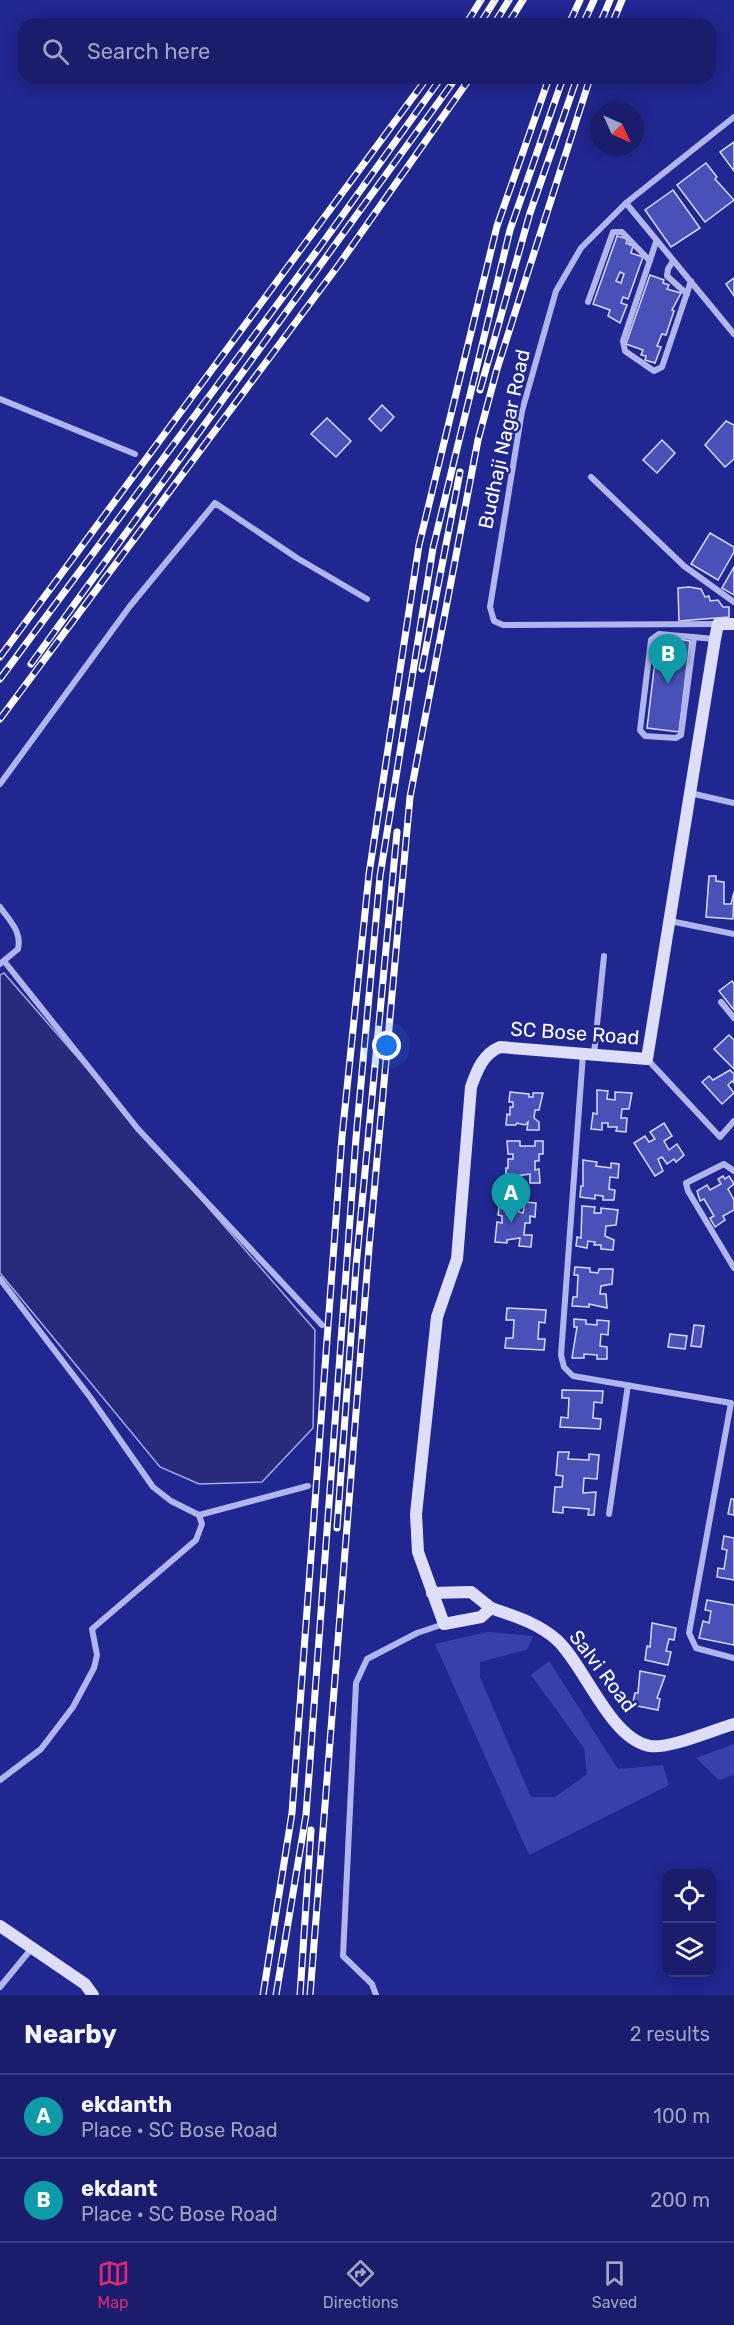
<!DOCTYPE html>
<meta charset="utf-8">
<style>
body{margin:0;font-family:Rubik,sans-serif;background:#262a74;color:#f1f3f6}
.controls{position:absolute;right:18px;bottom:18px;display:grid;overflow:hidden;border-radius:12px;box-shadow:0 3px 15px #0003}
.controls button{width:54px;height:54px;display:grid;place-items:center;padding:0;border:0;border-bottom:2px solid #373b7f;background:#191d6c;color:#f1f3f6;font:30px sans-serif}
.compass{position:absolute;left:590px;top:102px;width:54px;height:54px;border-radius:50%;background:#191d6c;box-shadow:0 3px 15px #0003;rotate:135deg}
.you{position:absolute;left:387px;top:1046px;width:21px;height:21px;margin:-15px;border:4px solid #fff;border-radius:50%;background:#1a73e8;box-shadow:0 0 0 9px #1a73e833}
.badge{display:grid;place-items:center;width:39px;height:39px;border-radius:50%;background:#db2777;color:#fff;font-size:20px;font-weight:700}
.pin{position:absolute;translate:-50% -50px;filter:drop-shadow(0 2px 3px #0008)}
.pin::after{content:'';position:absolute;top:32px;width:21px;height:18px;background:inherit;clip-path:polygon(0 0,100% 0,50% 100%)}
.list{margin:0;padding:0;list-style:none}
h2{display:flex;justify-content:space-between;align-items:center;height:78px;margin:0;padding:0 24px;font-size:26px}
h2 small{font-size:20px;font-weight:400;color:#9fa2c2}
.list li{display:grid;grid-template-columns:39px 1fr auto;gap:18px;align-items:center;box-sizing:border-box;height:84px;padding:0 24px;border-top:2px solid #373b7f}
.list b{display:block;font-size:22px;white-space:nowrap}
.list p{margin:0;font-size:20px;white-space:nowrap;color:#9fa2c2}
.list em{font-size:20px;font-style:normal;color:#9fa2c2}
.icon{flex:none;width:33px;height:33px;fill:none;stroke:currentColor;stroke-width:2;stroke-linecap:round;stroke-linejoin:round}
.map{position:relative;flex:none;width:734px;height:1995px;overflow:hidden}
.search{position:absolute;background:#191d6c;box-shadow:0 3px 15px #0003;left:18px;right:18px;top:18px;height:66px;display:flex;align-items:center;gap:15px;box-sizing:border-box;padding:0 21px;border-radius:18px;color:#9fa2c2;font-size:22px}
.sheet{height:246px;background:#191d6c}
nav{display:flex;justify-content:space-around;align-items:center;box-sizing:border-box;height:84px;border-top:2px solid #373b7f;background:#191d6c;font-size:16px;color:#9fa2c2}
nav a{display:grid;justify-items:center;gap:3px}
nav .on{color:#db2777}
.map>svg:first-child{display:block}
.green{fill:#3840ae}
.water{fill:#282b7c;stroke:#a5aaee;stroke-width:1.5}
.building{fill:#4950b7;stroke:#d6d9f9;stroke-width:1.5;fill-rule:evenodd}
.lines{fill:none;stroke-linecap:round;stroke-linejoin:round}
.street{stroke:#b1b5ed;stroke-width:6}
.secondary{stroke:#dddef9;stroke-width:12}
.rail-casing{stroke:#fff;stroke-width:7}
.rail{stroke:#212790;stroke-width:4.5;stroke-dasharray:14;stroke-linecap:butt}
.labels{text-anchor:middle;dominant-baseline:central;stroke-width:5;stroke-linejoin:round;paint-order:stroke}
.street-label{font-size:20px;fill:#fff;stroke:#212790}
</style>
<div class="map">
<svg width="734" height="1995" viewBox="0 0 734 1995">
<rect width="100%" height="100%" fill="#212790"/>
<g class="green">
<path d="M488,1632L533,1636L527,1650L480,1662V1677L531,1797H555L587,1774L584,1748L531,1675L549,1661L618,1769L663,1765L669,1785L529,1855L435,1644Z"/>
<path d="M734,1744V1775L719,1780L696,1758Z"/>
</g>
<path class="water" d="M4,973L315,1330L313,1428L262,1482L199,1484L160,1467L0,1273V975Z"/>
<g class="building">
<path d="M734,142V171L720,152Z"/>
<path d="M706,163L717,177L715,179L734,200L705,222L677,185Z"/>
<path d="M673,190L700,228L671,247L645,210Z"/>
<path d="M617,236L628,239L626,243L633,246L631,253L643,257L628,299L623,297L621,303L627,305L620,323L608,316L610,310L593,304ZM620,272L624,274L621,283L616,281Z"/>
<path d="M650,275L664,280L663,283L669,285L667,289L681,293L672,310L674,311L666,335L662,334L657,346L661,347L655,363L645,360L646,356L641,355L643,350L626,344Z"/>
<path d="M734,278V296L726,284Z"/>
<path d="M382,405L394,417L381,431L369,419Z"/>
<path d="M327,418L351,441L336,457L311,434Z"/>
<path d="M726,421L734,425V459L725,467L705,445Z"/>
<path d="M662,440L675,453L657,473L643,460Z"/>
<path d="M710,533L734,547V552L718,580L691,564Z"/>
<path d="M734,567V595L722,588Z"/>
<path d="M689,587L701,589L705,597L709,596L710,601L718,600L723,607H729V617L679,621L678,588Z"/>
<path d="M658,636L690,641L679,732L647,728Z"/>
<path d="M709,876H716V881L724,882V904H731L734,892L733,919L706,917Z"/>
<path d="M732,981L734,984V1010L719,991Z"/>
<path d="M729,1035L734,1040V1069L714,1049Z"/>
<path d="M730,1070L734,1074V1083L732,1081L728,1085L734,1093L722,1104L702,1082L709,1076L713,1080Z"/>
<path d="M597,1090L608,1091L607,1099L615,1100V1092L632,1093L629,1109H622L621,1118H627L626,1132L616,1131L617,1127H608V1123H602V1130L591,1129L593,1113L597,1114Z"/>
<path d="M510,1092L529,1094V1097H533V1093H543L539,1110H535L534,1118L539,1122V1130H527L528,1122L525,1125L517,1123L516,1125H506L507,1114L510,1115V1107H513V1102H509Z"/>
<path d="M664,1123L672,1136L664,1141L669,1150L677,1144L684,1155L676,1162L674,1159L667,1164L662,1157L658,1159L663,1171L655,1176L634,1143L645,1136L649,1142L655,1139L650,1132Z"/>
<path d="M507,1141H520V1146H535V1141H543V1154H539V1161H535V1170L539,1169L540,1183H530V1174L516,1176V1182H506V1168H508V1159H513V1154H508Z"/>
<path d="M583,1160L597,1162L596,1166L611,1168V1163L619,1164L618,1178L610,1177L609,1189L615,1190L614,1200H603V1196L595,1195V1199L580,1197L581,1186H583Z"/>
<path d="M723,1176L725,1179L729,1176L734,1184L728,1189L734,1200V1210L723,1216L725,1220L715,1227L710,1218L714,1216L704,1199L700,1201L697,1191L707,1185L710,1190L721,1184L718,1179Z"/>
<path d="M500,1200L511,1201V1207L519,1208V1212L523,1213L525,1202L536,1203L535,1217L530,1216V1223H525L524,1235H532L531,1247L519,1246L520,1238L507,1240V1243L495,1242L497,1222L502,1223V1216L498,1215Z"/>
<path d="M582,1206L595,1207L594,1213H601V1208L618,1210L616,1225L606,1226L605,1236L614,1240L613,1250L601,1249V1245H594L595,1242L588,1241L587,1248L576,1246L577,1237L581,1238Z"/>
<path d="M575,1267L590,1268V1272L598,1273L599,1269H613L612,1284L601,1286L600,1294H606L607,1308L589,1304V1307L572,1306L573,1297H577L578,1275H574Z"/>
<path d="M507,1308L546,1310L545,1323L539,1322L538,1339H545L544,1350L505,1348L506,1338H513L514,1320H506Z"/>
<path d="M574,1319L586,1320V1324L597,1325V1320L609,1321L608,1335L601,1334L600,1346L607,1347V1359H597V1355L584,1354V1358H572L577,1327H574Z"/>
<path d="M694,1325L704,1326L701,1347L691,1346Z"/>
<path d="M670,1334L687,1336L685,1349L668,1347Z"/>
<path d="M562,1390L603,1391L602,1403L594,1402L593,1418L601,1419L600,1429L560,1427L561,1417L568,1418L569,1398H562Z"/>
<path d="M558,1452H569L568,1459L589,1460V1454L599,1455L597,1479L584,1478L583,1493L596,1492L594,1515H588L589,1509L563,1507V1513L553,1512L555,1487H562L563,1476L556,1475Z"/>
<path d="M731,1499H734V1515L728,1514Z"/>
<path d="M724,1536L734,1538V1580L717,1577L718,1568L724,1569L727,1550L722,1549Z"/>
<path d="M707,1600L734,1605V1645L699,1638L703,1621L709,1623L711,1611L705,1610Z"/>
<path d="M652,1623L676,1628L674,1640L669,1639L666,1651L671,1652L668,1665L645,1660L647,1646L650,1647Z"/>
<path d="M640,1671L665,1676L657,1698L660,1699L658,1710L632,1705L635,1693H638Z"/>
</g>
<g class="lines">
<g class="street">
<path d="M626,203L734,334"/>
<path d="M656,242L623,341L625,351L654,371L662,367L691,281"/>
<path d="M673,261L668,269L667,276L687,294"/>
<path d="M588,302L613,232H622L650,261"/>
<path d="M0,399L135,454"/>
<path d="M591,477L684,566L734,602"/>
<path d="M718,624L503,625L494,621L490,607L522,411L556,291L581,248L626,203L734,117"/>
<path d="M694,637L681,735L676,738L645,736L640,730L651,640L659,634L715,639"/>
<path d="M0,784L130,606L215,503L297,558L367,599"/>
<path d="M690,793L734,803"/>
<path d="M0,907C10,921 22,932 18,949L0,964"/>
<path d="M670,921L734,934"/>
<path d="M4,961L138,1129L322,1325"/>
<path d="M721,1002L734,1018"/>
<path d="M583,1054L561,1355L564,1367L573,1376L731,1403L689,1633L696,1648L734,1658"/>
<path d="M594,1054L604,956"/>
<path d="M647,1059L720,1137L734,1121"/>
<path d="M734,1171L724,1164L686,1183L688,1191L734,1268"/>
<path d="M0,1279L90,1397L153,1487L171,1501L199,1515L202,1524L196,1540L92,1629L97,1655L94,1668L73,1707L41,1749L0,1780"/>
<path d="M609,1514L628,1385"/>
<path d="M199,1515L308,1486"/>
<path d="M0,1987L32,1948"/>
<path d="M376,1995L372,1984L343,1956L356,1683L367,1659L417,1633L444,1624"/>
</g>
<g class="secondary">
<path d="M734,624H718L715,639L647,1059L500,1047C483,1054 477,1070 471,1087L457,1259L437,1317L416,1514L418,1552L444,1624L481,1617L491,1608C514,1616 538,1623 557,1640C585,1666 610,1739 650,1746C670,1749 713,1730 734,1724"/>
<path d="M432,1593L471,1592L491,1608"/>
<path d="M0,1926L85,1984L93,1995"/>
</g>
<defs>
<g id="rail">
<path d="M466,24L481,0"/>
<path d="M480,24L495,0"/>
<path d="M494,24L509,0"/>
<path d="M508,24L523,0"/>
<path d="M569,24L580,0"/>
<path d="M583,24L594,0"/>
<path d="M600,24L610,0"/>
<path d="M612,24L622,0"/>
<path d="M480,390L530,213L577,78"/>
<path d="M0,657L427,78"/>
<path d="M31,664L456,78"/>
<path d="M422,669L460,472"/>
<path d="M0,679L319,248L441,78"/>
<path d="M0,719L340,263L470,78"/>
<path d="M337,1528L356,1267L397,832"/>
<path d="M263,1995L292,1813L342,1137L369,874L419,545L497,226L549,78"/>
<path d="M276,1995L306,1815L356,1138L380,876L433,548L510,230L563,78"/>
<path d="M300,1995L311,1830"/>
<path d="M310,1995L369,1248L410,797L478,440L497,369L590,78"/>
</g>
</defs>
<use href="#rail" class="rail-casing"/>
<use href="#rail" class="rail"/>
</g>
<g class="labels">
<g class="street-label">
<text transform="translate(504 439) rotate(-78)">Budhaji Nagar Road</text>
<text transform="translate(575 1033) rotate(4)">SC Bose Road</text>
<text transform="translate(603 1671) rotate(53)">Salvi Road</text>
</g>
</g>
</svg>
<div class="controls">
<button><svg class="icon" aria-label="locate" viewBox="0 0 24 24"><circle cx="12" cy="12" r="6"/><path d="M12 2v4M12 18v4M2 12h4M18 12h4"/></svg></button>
<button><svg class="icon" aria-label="layers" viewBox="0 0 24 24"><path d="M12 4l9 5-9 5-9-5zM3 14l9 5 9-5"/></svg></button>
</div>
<svg class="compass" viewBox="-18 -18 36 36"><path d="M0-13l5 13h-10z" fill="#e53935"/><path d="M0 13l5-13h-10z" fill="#9fa2c2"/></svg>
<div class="you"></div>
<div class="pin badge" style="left:511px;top:1223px;background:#0f9aa8">A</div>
<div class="pin badge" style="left:668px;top:684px;background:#0f9aa8">B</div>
<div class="search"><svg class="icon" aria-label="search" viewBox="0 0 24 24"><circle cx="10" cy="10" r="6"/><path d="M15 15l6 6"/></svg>Search here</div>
</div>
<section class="sheet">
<h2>Nearby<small>2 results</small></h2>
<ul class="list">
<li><span class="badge" style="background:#0f9aa8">A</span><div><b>ekdanth</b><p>Place · SC Bose Road</p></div><em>100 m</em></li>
<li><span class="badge" style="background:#0f9aa8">B</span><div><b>ekdant</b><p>Place · SC Bose Road</p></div><em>200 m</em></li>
</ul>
</section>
<nav>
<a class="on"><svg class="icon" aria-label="map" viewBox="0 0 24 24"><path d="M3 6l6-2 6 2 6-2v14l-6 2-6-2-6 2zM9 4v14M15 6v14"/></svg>Map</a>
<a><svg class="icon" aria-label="directions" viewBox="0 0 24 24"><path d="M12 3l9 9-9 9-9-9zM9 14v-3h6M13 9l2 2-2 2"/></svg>Directions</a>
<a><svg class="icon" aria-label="saved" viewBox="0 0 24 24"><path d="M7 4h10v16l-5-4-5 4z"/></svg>Saved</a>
</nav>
